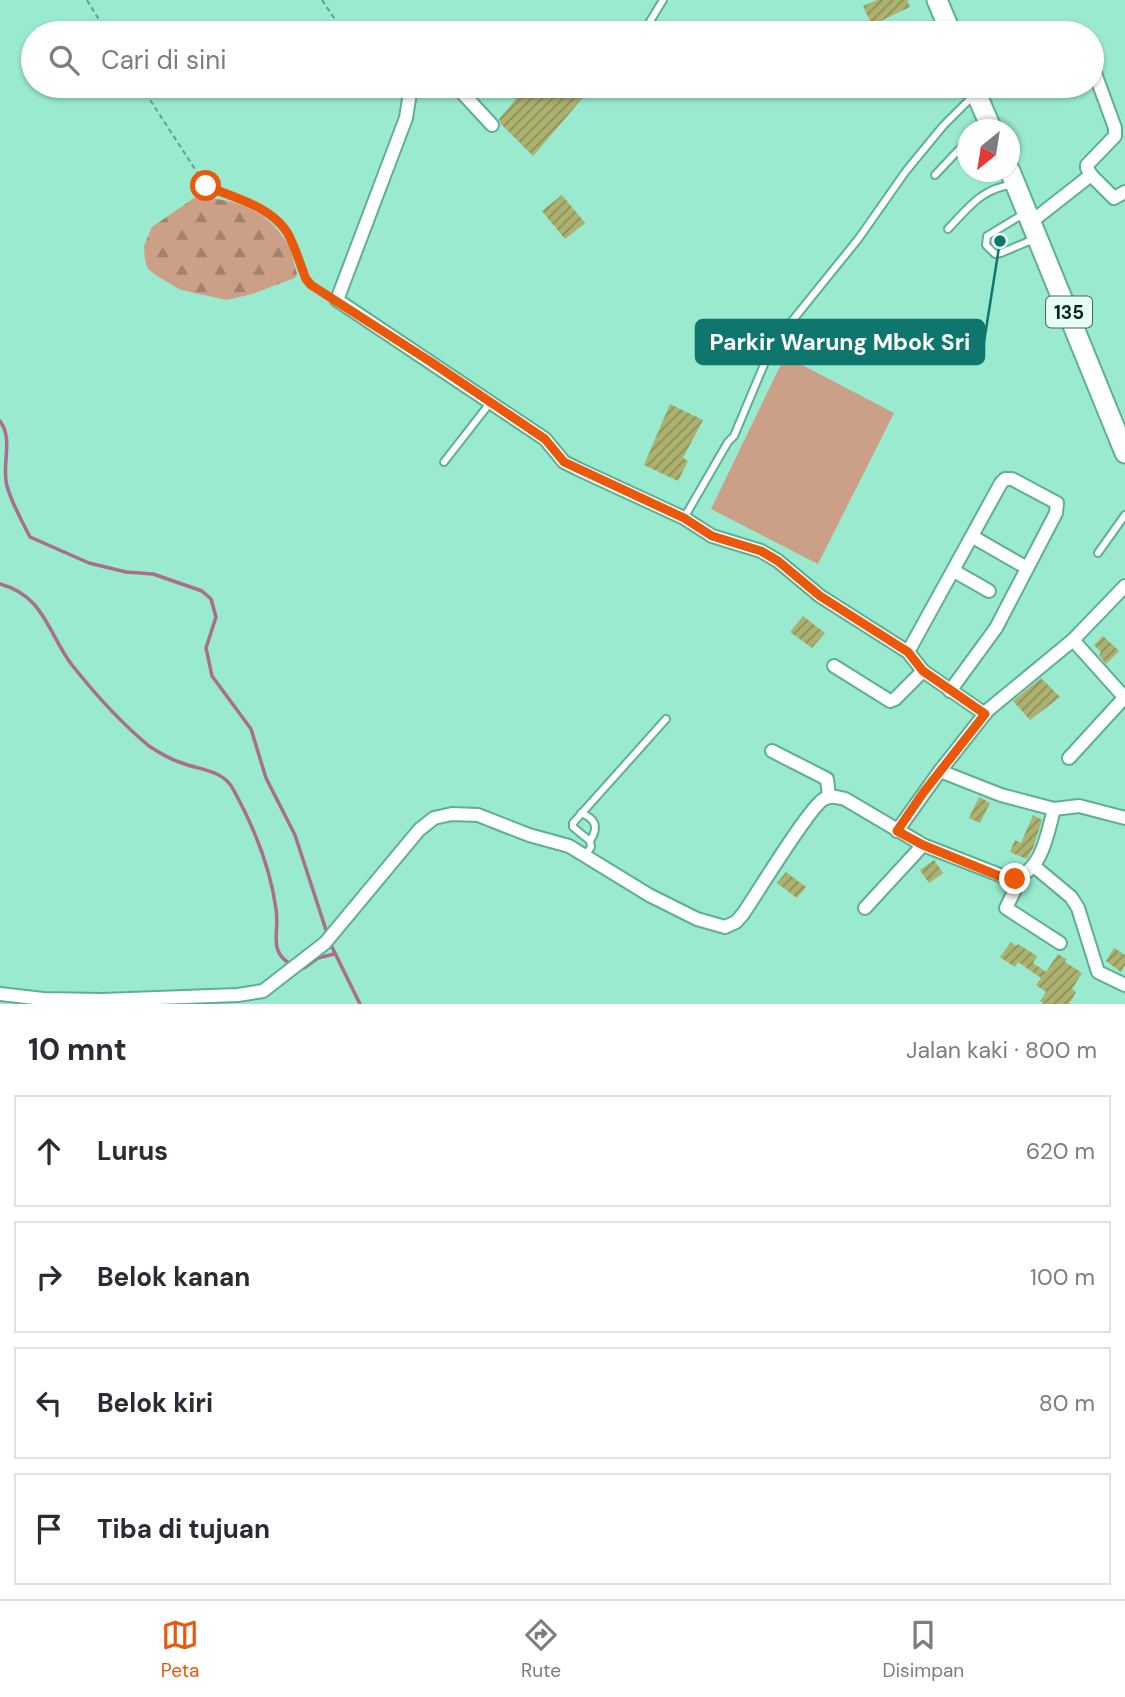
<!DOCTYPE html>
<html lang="id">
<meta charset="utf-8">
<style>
body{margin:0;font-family:"DM Sans",sans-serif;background:#f2f2f3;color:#2b2b33}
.compass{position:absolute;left:957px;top:119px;width:63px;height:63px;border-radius:50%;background:#fff;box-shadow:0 2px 5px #0004;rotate:210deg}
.stop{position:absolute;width:21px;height:21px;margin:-16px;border:5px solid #ea580c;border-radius:50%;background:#fff}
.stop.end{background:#ea580c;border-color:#fff;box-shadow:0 2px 7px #0008}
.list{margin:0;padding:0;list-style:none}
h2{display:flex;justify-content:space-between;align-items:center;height:91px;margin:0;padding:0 28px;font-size:30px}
h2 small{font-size:23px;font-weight:400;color:#7c7c81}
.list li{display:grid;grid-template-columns:46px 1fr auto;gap:21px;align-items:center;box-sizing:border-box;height:112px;margin:0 14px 14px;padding:0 14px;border:2px solid #e1e1e2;border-radius:0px}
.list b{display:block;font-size:26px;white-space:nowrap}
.list em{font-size:23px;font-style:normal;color:#7c7c81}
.icon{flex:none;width:38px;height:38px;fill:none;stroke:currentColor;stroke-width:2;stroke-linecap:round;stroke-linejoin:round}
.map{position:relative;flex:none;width:1125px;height:1004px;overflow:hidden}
.search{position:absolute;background:#fff;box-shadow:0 2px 5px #0004;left:21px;right:21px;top:21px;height:77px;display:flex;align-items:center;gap:18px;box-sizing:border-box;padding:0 24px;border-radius:38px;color:#7c7c81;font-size:26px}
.sheet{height:595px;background:#fff}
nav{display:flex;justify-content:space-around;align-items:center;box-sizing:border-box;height:98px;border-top:2px solid #e1e1e2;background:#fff;font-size:19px;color:#7c7c81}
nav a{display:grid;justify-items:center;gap:4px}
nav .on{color:#ea580c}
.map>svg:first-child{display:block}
.forest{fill:url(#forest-firs)}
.garden{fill:#cca086}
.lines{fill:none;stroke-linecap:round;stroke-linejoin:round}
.stream{stroke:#ac6d8a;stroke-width:3.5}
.building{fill:url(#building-hatch)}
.service-casing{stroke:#5faf96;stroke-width:10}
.minor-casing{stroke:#5faf96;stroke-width:16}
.primary-casing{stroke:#5faf96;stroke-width:23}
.path{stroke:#61a18c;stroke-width:2;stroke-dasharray:5 3.5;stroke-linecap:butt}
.service{stroke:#fff;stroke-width:6}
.minor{stroke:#fff;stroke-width:12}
.primary{stroke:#fff;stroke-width:19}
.route{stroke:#ea580c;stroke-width:9}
.labels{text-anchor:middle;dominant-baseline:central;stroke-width:7;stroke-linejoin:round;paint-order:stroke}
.shield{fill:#e7fef5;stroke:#47655c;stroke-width:2}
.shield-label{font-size:19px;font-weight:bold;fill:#02241b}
.leader{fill:none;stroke:#0f766e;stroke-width:2.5}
.callout-dot{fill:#0f766e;stroke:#e7fef5;stroke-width:2.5}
.callout{fill:#0f766e;stroke:#0f766e;stroke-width:2.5}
.callout-label{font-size:23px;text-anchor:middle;font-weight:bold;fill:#fff}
</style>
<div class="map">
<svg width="1125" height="1004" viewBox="0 0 1125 1004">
<defs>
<pattern id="forest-firs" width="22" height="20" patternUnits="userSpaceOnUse" patternTransform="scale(1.75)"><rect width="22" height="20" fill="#cca086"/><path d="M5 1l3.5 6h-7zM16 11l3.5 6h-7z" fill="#a3826d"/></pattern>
<pattern id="building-hatch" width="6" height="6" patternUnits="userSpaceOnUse" patternTransform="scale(1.75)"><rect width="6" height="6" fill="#adb16f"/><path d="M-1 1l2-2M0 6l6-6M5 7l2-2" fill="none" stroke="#8b905a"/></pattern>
</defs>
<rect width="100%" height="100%" fill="#99eacf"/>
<path class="forest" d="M194,198C233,197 266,209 287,243C292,252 294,264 297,274L295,278L252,294L227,300L181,290L157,276L148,269L145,260L144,246L152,227Z"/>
<path class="garden" d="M785,356L894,413L818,564L711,509Z"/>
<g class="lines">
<g class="stream">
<path d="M0,421C14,440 1,464 7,486C12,504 22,521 30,537L89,563L126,572L153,574L202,591L211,599L216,617L206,648L212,676L251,729L266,778L295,835L328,936"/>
<path d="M0,584C45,596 48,634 72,665C95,694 120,722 149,746C158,752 172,760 182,763C200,770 223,770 233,789C254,827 270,865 276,909C280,933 267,951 292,965"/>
<path d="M330,943L360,1004"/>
<path d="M298,969L304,968L318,958L334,954"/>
</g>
</g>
<g class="building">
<path d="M877,0H907L910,7L872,25L863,6Z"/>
<path d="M527,86H593L533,156L501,124L499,119Z"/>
<path d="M562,195L585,223L565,239L542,211Z"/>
<path d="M670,404L703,420L683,458L688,461L678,481L644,465Z"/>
<path d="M803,616L825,633L812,648L790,632Z"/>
<path d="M1103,636L1119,651L1106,664L1099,655L1101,652L1094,645Z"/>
<path d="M1041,678L1060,697L1030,720L1013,701Z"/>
<path d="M979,797L990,803L980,823L969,818Z"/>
<path d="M1033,815L1042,820L1033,848L1027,859L1010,852L1015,840L1021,843Z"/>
<path d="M934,860L943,873L929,883L920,870Z"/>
<path d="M786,872L806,887L797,898L777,883Z"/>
<path d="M1011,942L1016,946L1018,944L1037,956L1033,963L1046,972L1058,954L1066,959L1065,962L1082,973L1072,989L1076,992L1069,1004H1044L1040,1001L1046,992L1036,985L1041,978L1018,962L1015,967L1000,957Z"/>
<path d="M1114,948L1125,955V965L1121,972L1106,961Z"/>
</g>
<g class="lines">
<defs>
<g id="service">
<path d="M643,33L663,0"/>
<path d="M935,175L968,140"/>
<path d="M1025,213L987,236L986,245L995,254L1001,253L1034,239"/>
<path d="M948,229C968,208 983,187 1013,185"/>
<path d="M444,462L490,403"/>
<path d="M684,518L728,442L734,436L768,355L784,331L859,238L906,171L943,126L974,95"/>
<path d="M1098,553L1125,515"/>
<path d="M581,813C596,819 599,827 590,841"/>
<path d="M586,855L591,847L590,841L573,827V823L666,719"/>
</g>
<g id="minor">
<path d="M411,86L406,118L337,300L545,439L564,462L578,469L684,518L712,536L761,551L778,561L820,596L908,652L923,671L985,714"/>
<path d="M456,86L492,125"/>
<path d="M1091,175L1114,198L1125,192"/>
<path d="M1031,222L1091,175L1087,168V165L1115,136V128L1092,65"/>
<path d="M973,537L1027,568"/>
<path d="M954,571L989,591"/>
<path d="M1073,640L1125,698"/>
<path d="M908,652L1001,483L1005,479H1012L1057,503L1056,513L996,628L950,691"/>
<path d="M834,666L890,701L895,699L923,671"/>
<path d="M772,751L827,779L829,797"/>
<path d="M1069,758L1124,698"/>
<path d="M940,771L988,710L1073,640L1125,586"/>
<path d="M897,831L940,771L1001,795L1054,809L1079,806L1125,818"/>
<path d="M1035,867L1071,897L1078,908L1098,972L1125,985"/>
<path d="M1021,877L1006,908L1060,943"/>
<path d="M865,908L923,845"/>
<path d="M0,994L43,999L103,1000L238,995L263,991L325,943L419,830L434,818L452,814L478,815L529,835L569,846L649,895L697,919L725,927L736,922L743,914C756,895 810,806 824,799C831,795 837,797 845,799L923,845L1010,879C1042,874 1047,835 1054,809"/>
</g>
<g id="primary">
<path d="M937,0L951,33"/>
<path d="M973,86L992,130"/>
<path d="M1010,171L1125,453"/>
</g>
</defs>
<use href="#service" class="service-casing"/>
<use href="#minor" class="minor-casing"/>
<use href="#primary" class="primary-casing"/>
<g class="path">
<path d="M87,0L107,33"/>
<path d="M322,0L344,33"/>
<path d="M141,86L206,186L260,208L278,221L288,233L306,279L311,285L326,294"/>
</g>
<use href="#service" class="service"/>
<use href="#minor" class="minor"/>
<use href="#primary" class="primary"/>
</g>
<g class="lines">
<path class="route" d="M206,186C233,197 270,206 287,232C295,246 300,264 306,279L311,285L431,362L545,439L564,462L684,518L712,536L761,551L778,561L820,596L908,652L923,671L985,714L923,793L897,831L923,845L1004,878L1015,879"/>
</g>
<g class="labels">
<rect class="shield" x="1046" y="296.5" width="46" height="31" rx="5"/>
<g class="shield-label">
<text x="1069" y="312">135</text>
</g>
</g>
<path class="leader" d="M1000 241L984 342"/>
<circle class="callout-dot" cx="1000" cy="241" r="7"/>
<rect class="callout" x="696" y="320" width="288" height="44" rx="7"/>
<g class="callout-label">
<text x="840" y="350">Parkir Warung Mbok Sri</text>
</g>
</svg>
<svg class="compass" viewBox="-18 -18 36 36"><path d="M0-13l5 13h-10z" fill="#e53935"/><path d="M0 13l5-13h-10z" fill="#7c7c81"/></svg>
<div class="stop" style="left:206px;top:186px"></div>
<div class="stop end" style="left:1015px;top:879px"></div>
<div class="search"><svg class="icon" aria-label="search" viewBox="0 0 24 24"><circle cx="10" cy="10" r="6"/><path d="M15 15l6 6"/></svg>Cari di sini</div>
</div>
<section class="sheet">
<h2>10 mnt<small>Jalan kaki · 800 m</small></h2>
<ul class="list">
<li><svg class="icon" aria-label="ahead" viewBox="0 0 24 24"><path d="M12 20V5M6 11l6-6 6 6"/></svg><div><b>Lurus</b></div><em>620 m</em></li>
<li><svg class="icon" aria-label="right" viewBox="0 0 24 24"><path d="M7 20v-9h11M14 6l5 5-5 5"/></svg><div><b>Belok kanan</b></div><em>100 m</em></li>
<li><svg class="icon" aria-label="left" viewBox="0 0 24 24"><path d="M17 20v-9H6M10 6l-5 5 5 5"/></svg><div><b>Belok kiri</b></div><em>80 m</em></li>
<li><svg class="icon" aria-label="arrive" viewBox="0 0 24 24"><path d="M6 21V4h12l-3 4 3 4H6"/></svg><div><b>Tiba di tujuan</b></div></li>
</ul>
</section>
<nav>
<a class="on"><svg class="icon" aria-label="map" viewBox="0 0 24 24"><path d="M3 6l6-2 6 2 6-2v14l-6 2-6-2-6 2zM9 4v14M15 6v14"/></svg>Peta</a>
<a><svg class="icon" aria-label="directions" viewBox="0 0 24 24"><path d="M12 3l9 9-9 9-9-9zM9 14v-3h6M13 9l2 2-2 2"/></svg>Rute</a>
<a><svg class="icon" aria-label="saved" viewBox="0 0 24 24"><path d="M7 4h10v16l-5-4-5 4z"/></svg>Disimpan</a>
</nav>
